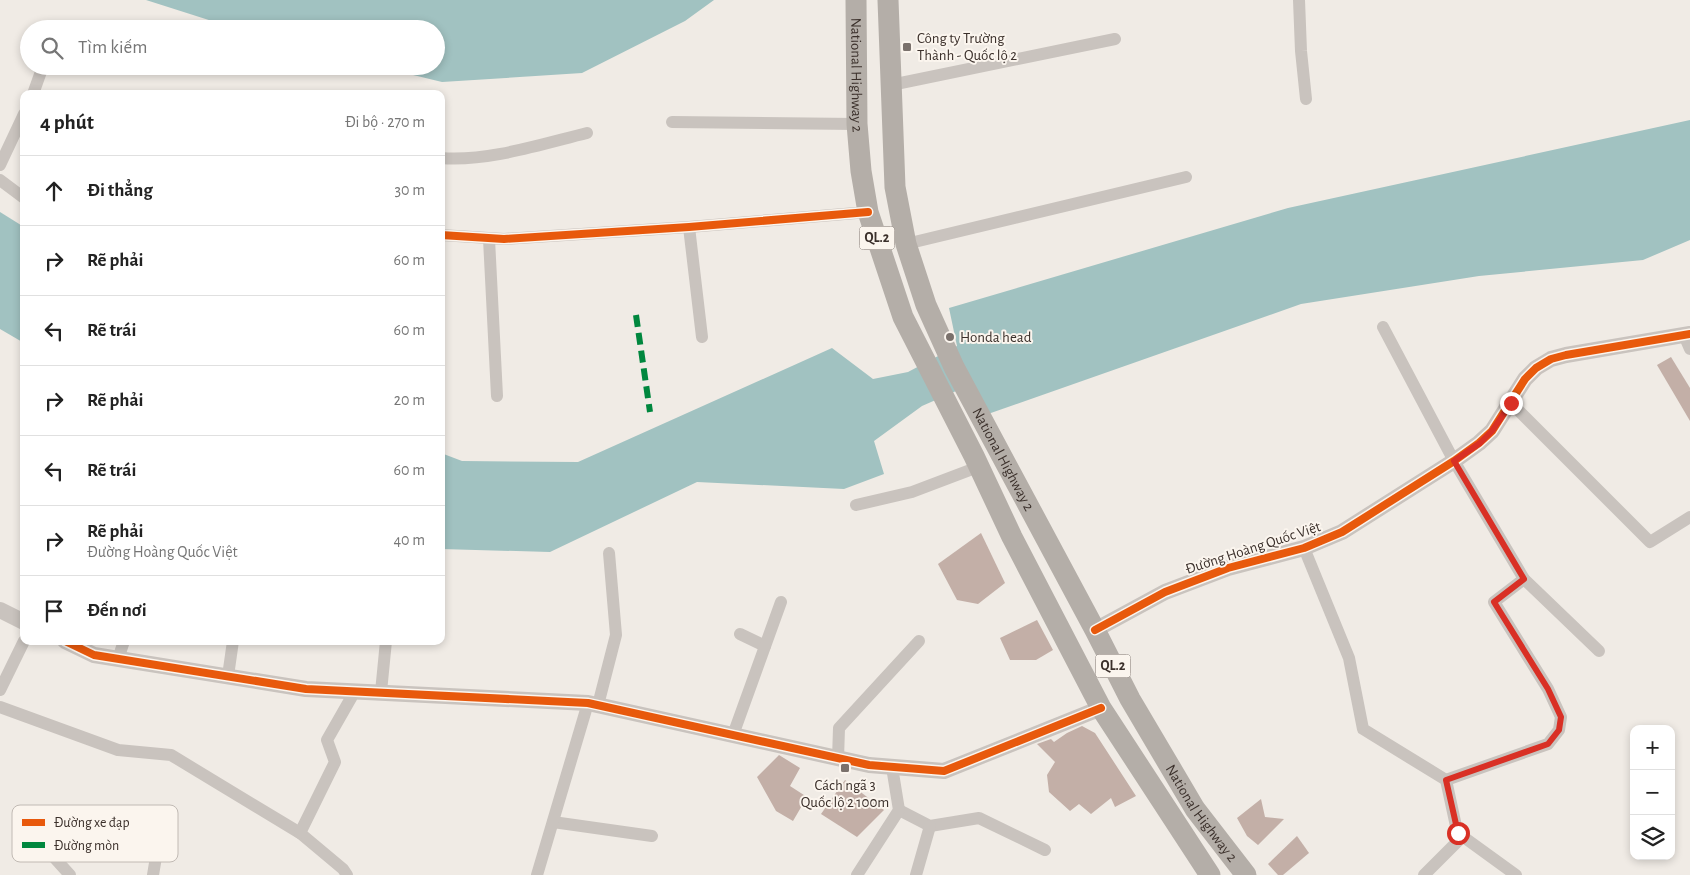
<!DOCTYPE html>
<html lang="vi">
<meta charset="utf-8">
<style>
body{margin:0;font-family:"Alegreya Sans",sans-serif;background:#f6f6f6;color:#222}
.controls{position:absolute;right:15px;bottom:15px;display:grid;overflow:hidden;border-radius:10px;box-shadow:0 2px 8px #0003}
.controls button{width:45px;height:45px;display:grid;place-items:center;padding:0;border:0;border-bottom:1px solid #e0e0e0;background:#fff;color:#222;font:25px sans-serif}
.stop{position:absolute;width:15px;height:15px;margin:-11px;border:4px solid #d93025;border-radius:50%;background:#fff}
.stop.end{background:#d93025;border-color:#fff;box-shadow:0 1px 5px #0008}
.list{margin:0;padding:0;list-style:none}
h2{display:flex;justify-content:space-between;align-items:center;height:65px;margin:0;padding:0 20px;font-size:21px}
h2 small{font-size:16px;font-weight:400;color:#767676}
.list li{display:grid;grid-template-columns:32px 1fr auto;gap:15px;align-items:center;box-sizing:border-box;height:70px;padding:0 20px;border-top:1px solid #e0e0e0}
.list b{display:block;font-size:19px;white-space:nowrap}
.list p{margin:0;font-size:16px;white-space:nowrap;color:#767676}
.list em{font-size:16px;font-style:normal;color:#767676}
.icon{flex:none;width:28px;height:28px;fill:none;stroke:currentColor;stroke-width:2;stroke-linecap:round;stroke-linejoin:round}
.map{position:relative;flex:none;width:1690px;height:875px;overflow:hidden}
.search{position:absolute;background:#fff;box-shadow:0 2px 8px #0003;left:20px;top:20px;width:425px;height:55px;display:flex;align-items:center;gap:12px;box-sizing:border-box;padding:0 18px;border-radius:28px;color:#767676;font-size:19px}
.panel{position:absolute;background:#fff;box-shadow:0 2px 8px #0003;left:20px;top:90px;width:425px;height:555px;border-radius:10px}
.map>svg:first-child{display:block}
.water{fill:#a1c2c1}
.building{fill:#c3afa7}
.lines{fill:none;stroke-linecap:round;stroke-linejoin:round}
.minor{stroke:#c9c3be;stroke-width:12}
.tertiary{stroke:#c9c3be;stroke-width:16}
.trunk{stroke:#b4aea8;stroke-width:21}
.quiet{stroke:#00873e;stroke-width:6;stroke-dasharray:12 6;stroke-linecap:butt}
.cycleway-casing{stroke:#fbf5ee;stroke-width:11}
.cycleway{stroke:#e8590c;stroke-width:8}
.route{stroke:#d93025;stroke-width:6}
.poi-dot{fill:#7a716c;stroke:#fbf5ee;stroke-width:2}
.labels{text-anchor:middle;dominant-baseline:central;stroke-width:4;stroke-linejoin:round;paint-order:stroke}
.shield{fill:#fbf5ee;stroke:#756b66;stroke-width:1}
.shield-label{font-size:14px;font-weight:bold;fill:#3b302b}
.poi-label{font-size:15px;fill:#3b302b;stroke:#fbf5ee;text-anchor:start}
.street-label{font-size:15px;fill:#3b302b;stroke:#fbf5ee}
.key{fill:#fbf5ee;stroke:#c1bab4;stroke-width:1}
.key-label{font-size:14px;fill:#3b302b}
</style>
<div class="map">
<svg width="1690" height="875" viewBox="0 0 1690 875">
<rect width="100%" height="100%" fill="#f0ebe5"/>
<g class="water">
<path d="M146,0H714L685,21L582,73L442,82L376,66H436V29H237Z"/>
<path d="M1690,120V240L1643,260L1479,276L1301,304L988,414L972,384L922,406L874,441L884,474L844,489L697,482L550,552L441,549V453L462,461L578,462L832,348L873,379L908,372L957,346L949,308L1288,208Z"/>
<path d="M0,212L24,227V343L0,329Z"/>
</g>
<g class="building">
<path d="M1671,357L1690,388V421L1657,365Z"/>
<path d="M981,533L1005,583L978,604L957,600L938,564Z"/>
<path d="M1037,620L1053,650L1036,660H1010L1000,638Z"/>
<path d="M1082,726L1095,733L1136,796L1115,807L1111,798L1091,814L1079,804L1070,811L1049,792L1047,775L1055,762L1037,744L1051,739L1054,742L1067,733Z"/>
<path d="M779,755L800,768L790,786L807,797L793,821L776,811L757,777Z"/>
<path d="M845,780L884,810L857,837L821,814Z"/>
<path d="M1261,799L1265,817L1284,819L1258,845L1247,836L1237,818Z"/>
<path d="M1297,836L1309,853L1283,875H1278L1268,864Z"/>
</g>
<g class="lines">
<g class="minor">
<path d="M1299,0L1301,51L1306,99"/>
<path d="M891,85L1115,39"/>
<path d="M33,94L43,66"/>
<path d="M672,122L857,124"/>
<path d="M441,158C487,162 542,144 587,133"/>
<path d="M0,165L24,114"/>
<path d="M0,180L24,198"/>
<path d="M689,227L702,337"/>
<path d="M441,235L504,239L689,227L868,212"/>
<path d="M489,239L497,396"/>
<path d="M906,244L1186,177"/>
<path d="M1383,327L1454,461L1524,579L1599,651"/>
<path d="M1684,335L1690,349"/>
<path d="M1511,403L1650,542L1690,517"/>
<path d="M856,505L912,492L978,467"/>
<path d="M1304,548L1349,658L1363,729L1446,780L1459,840L1424,875"/>
<path d="M740,634L765,646"/>
<path d="M118,659L124,641"/>
<path d="M228,676L233,641"/>
<path d="M0,690L24,641"/>
<path d="M381,692L386,641"/>
<path d="M598,705L616,635L609,553"/>
<path d="M0,707L118,750L171,755L300,833L343,869L347,875"/>
<path d="M733,735L781,602"/>
<path d="M838,759L839,728L919,641"/>
<path d="M1446,780L1548,744L1559,730L1561,717L1548,689L1494,602L1524,579"/>
<path d="M899,810L930,826L979,818L1045,850"/>
<path d="M553,822L652,836"/>
<path d="M300,833L335,762L327,740L355,691"/>
<path d="M1458,833L1516,875"/>
<path d="M42,844L70,875"/>
<path d="M153,875L156,857"/>
<path d="M537,875L588,703"/>
<path d="M857,875L899,810L892,767"/>
<path d="M916,875L930,826"/>
</g>
<g class="tertiary">
<path d="M0,610L24,622"/>
<path d="M1095,630L1165,592L1228,568L1304,548L1342,532L1454,461L1479,443L1492,431L1525,379L1536,368L1551,359L1566,355L1690,334"/>
<path d="M65,641L94,655L306,689L588,703L869,765L944,771L1101,708"/>
</g>
<g class="trunk">
<path id="s1" d="M856,0L857,124L861,171L868,212L903,317L974,456L1012,537L1101,708L1210,875"/>
<path id="s2" d="M888,0L895,187L906,244L926,305L954,367L1095,630L1130,699L1195,809L1246,875"/>
</g>
<path class="quiet" d="M636,315L650,412"/>
<defs>
<g id="cycleway">
<path d="M441,235L504,239L689,227L868,212"/>
<path d="M1095,630L1165,592L1228,568L1304,548L1342,532L1454,461L1479,443L1492,431L1525,379L1536,368L1551,359L1566,355L1690,334"/>
<path d="M65,641L94,655L306,689L588,703L869,765L944,771L1101,708"/>
</g>
</defs>
<use href="#cycleway" class="cycleway-casing"/>
<use href="#cycleway" class="cycleway"/>
</g>
<g class="lines">
<path class="route" d="M1458,833L1446,780L1548,744L1559,730L1561,717L1548,689L1494,602L1524,579L1454,461L1480,443L1492,431L1511,403"/>
</g>
<g class="poi-dot">
<rect x="902" y="42" width="10" height="10" rx="2.5"/>
<circle cx="950" cy="337" r="5"/>
<rect x="840" y="763" width="10" height="10" rx="2.5"/>
</g>
<g class="labels">
<g class="shield">
<rect x="859.5" y="226.5" width="35" height="23" rx="4"/>
<rect x="1095.5" y="654.5" width="35" height="23" rx="4"/>
</g>
<g class="shield-label">
<text x="877" y="238">QL.2</text>
<text x="1113" y="666">QL.2</text>
</g>
<g class="poi-label">
<text x="917" y="38">Công ty Trường<tspan x="917" dy="17">Thành - Quốc lộ 2</tspan></text>
<text x="960" y="337">Honda head</text>
<text x="845" y="785" text-anchor="middle">Cách ngã 3<tspan x="845" dy="17">Quốc lộ 2 100m</tspan></text>
</g>
<g class="street-label">
<text stroke="none"><textPath href="#s1" startOffset="75">National Highway 2</textPath></text>
<text stroke="none"><textPath href="#s2" startOffset="482">National Highway 2</textPath></text>
<text transform="translate(1253 548) rotate(-18)">Đường Hoàng Quốc Việt</text>
<text stroke="none"><textPath href="#s2" startOffset="888">National Highway 2</textPath></text>
</g>
</g>
<rect x="12" y="805" width="166" height="57" rx="8" class="key"/>
<rect x="22" y="819" width="23" height="7" fill="#e8590c"/>
<rect x="22" y="842" width="23" height="6" fill="#00873e"/>
<g class="key-label">
<text x="54" y="827">Đường xe đạp</text>
<text x="54" y="850">Đường mòn</text>
</g>
</svg>
<div class="controls">
<button>+</button>
<button>−</button>
<button><svg class="icon" aria-label="layers" viewBox="0 0 24 24"><path d="M12 4l9 5-9 5-9-5zM3 14l9 5 9-5"/></svg></button>
</div>
<div class="stop" style="left:1458px;top:833px"></div>
<div class="stop end" style="left:1511px;top:403px"></div>
<div class="search"><svg class="icon" aria-label="search" viewBox="0 0 24 24"><circle cx="10" cy="10" r="6"/><path d="M15 15l6 6"/></svg>Tìm kiếm</div>
<section class="panel">
<h2>4 phút<small>Đi bộ · 270 m</small></h2>
<ul class="list">
<li><svg class="icon" aria-label="ahead" viewBox="0 0 24 24"><path d="M12 20V5M6 11l6-6 6 6"/></svg><div><b>Đi thẳng</b></div><em>30 m</em></li>
<li><svg class="icon" aria-label="right" viewBox="0 0 24 24"><path d="M7 20v-9h11M14 6l5 5-5 5"/></svg><div><b>Rẽ phải</b></div><em>60 m</em></li>
<li><svg class="icon" aria-label="left" viewBox="0 0 24 24"><path d="M17 20v-9H6M10 6l-5 5 5 5"/></svg><div><b>Rẽ trái</b></div><em>60 m</em></li>
<li><svg class="icon" aria-label="right" viewBox="0 0 24 24"><path d="M7 20v-9h11M14 6l5 5-5 5"/></svg><div><b>Rẽ phải</b></div><em>20 m</em></li>
<li><svg class="icon" aria-label="left" viewBox="0 0 24 24"><path d="M17 20v-9H6M10 6l-5 5 5 5"/></svg><div><b>Rẽ trái</b></div><em>60 m</em></li>
<li><svg class="icon" aria-label="right" viewBox="0 0 24 24"><path d="M7 20v-9h11M14 6l5 5-5 5"/></svg><div><b>Rẽ phải</b><p>Đường Hoàng Quốc Việt</p></div><em>40 m</em></li>
<li><svg class="icon" aria-label="arrive" viewBox="0 0 24 24"><path d="M6 21V4h12l-3 4 3 4H6"/></svg><div><b>Đến nơi</b></div></li>
</ul>
</section>
</div>
